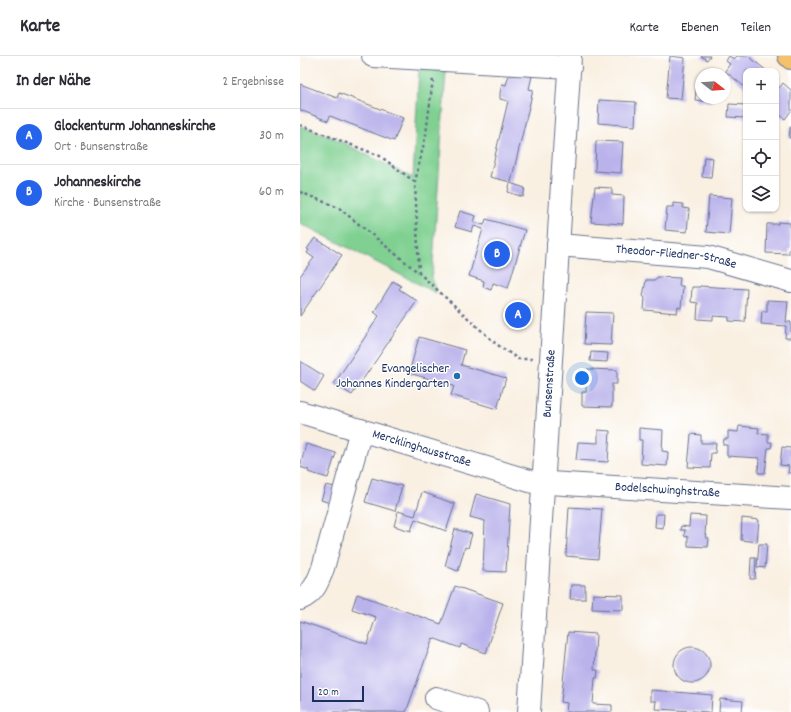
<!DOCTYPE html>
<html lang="de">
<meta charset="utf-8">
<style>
body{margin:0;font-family:Dekko,sans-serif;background:#f7f7f7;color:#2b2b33}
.controls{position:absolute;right:12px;top:12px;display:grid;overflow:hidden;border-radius:8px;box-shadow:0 1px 3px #0004}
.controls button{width:36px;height:36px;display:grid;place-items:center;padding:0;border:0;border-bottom:1px solid #e1e1e2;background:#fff;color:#2b2b33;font:20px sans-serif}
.compass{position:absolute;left:395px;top:12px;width:36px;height:36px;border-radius:50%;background:#fff;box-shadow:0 1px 3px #0004;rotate:107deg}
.scale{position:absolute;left:12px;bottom:10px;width:52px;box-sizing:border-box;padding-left:4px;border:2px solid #1b2f5e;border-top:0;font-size:11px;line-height:14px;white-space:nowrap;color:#1b2f5e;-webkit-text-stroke:3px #fff;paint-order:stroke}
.you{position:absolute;left:282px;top:322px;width:14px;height:14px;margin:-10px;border:3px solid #fff;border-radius:50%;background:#1a73e8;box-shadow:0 0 0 6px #1a73e833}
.badge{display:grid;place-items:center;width:26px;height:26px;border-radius:50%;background:#2563eb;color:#fff;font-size:13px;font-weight:700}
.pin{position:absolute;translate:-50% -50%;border:2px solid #fff;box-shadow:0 1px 4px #0006}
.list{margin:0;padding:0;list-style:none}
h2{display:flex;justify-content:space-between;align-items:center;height:52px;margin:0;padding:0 16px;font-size:17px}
h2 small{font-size:13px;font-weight:400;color:#7c7c81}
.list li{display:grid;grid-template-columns:26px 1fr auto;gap:12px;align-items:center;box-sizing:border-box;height:56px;padding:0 16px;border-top:1px solid #e1e1e2}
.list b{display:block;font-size:15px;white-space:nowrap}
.list p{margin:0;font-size:13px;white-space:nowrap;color:#7c7c81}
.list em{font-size:13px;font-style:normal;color:#7c7c81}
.icon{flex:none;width:22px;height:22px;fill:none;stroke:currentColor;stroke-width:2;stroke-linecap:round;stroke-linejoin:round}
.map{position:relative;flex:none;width:491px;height:656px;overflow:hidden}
header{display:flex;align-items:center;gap:24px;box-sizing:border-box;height:56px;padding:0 20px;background:#fff;border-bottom:1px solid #e1e1e2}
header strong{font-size:19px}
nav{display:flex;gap:22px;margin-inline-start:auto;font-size:14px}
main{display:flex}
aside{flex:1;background:#fff}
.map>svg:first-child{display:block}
.green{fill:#7fd091;stroke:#4d8078}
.building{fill:#bab2eb}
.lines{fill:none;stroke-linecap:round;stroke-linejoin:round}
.minor-casing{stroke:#69738c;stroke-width:24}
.major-casing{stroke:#69738c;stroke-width:24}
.path{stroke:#69738c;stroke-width:2.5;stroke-dasharray:3 3;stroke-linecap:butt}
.minor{stroke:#fff;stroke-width:22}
.major{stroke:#f5c16b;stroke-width:22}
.poi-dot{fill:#1f6fb2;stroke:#fff;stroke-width:1.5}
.labels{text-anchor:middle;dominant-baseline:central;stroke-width:3;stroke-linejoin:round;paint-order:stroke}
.street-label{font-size:13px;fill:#1b2f5e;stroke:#fff}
.poi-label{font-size:13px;fill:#1b2f5e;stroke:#fff;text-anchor:end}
</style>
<header>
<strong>Karte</strong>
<nav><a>Karte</a><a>Ebenen</a><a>Teilen</a></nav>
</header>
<main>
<aside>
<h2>In der Nähe<small>2 Ergebnisse</small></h2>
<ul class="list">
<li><span class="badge">A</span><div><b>Glockenturm Johanneskirche</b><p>Ort · Bunsenstraße</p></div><em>30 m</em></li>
<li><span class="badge">B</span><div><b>Johanneskirche</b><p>Kirche · Bunsenstraße</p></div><em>60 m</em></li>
</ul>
</aside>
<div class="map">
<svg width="491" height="656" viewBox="0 0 491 656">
<rect width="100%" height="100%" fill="#fff"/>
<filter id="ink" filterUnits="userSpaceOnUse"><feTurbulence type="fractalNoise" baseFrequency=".025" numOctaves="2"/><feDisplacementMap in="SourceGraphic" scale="8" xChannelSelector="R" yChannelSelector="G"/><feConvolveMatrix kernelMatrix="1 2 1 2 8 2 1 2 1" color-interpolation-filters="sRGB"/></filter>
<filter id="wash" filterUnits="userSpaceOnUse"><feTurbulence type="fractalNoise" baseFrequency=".012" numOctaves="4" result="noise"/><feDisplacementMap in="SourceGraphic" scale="16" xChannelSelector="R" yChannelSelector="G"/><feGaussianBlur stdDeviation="0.9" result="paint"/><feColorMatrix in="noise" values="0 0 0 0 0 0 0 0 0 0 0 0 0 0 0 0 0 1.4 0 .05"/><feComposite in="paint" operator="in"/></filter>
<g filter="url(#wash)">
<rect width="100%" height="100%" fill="#f9f0e2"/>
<path class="green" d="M119,13L146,14L132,222L136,237L0,167V70L32,81L113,122Z"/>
<g id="blocks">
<g class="building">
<path d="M370,0L385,2L381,43L366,42Z"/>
<path d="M401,0H410L407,4Z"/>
<path d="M429,0L434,3L437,0H448L467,15H446V32L425,15L430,8L426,5Z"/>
<path d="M209,19L232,20L229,33L233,34L211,126L190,121L208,45L200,43V37L202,28L206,29Z"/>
<path d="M397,27L401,28V42H411V46L395,44Z"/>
<path d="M483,27L491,34V55L485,63L476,56V36Z"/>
<path d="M0,28L37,42L39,37L103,62L94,85L30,60L28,65L0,54Z"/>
<path d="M299,44L336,46L335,70L298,67Z"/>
<path d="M429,48L446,49V62L428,61Z"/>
<path d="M490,71H491V82H489Z"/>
<path d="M296,85L323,86L321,117L295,115Z"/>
<path d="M404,101L413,102L411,122L402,121Z"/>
<path d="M210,127L225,132L223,141L208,136Z"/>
<path d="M295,131L312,132V139L324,140L323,168L291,166Z"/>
<path d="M409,140L432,142L429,178L406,176Z"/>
<path d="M373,147L383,148V152L389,153L387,176L365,174L367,151H373Z"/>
<path d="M160,155L176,160L174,166L184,169L186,163L225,174L208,232L193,227L191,234L183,231L184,225L169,220L183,173L174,170L172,176L155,171Z"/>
<path d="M478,166L490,167L491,193H489V198L466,197L467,168H478Z"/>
<path d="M15,182L42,199L0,260V220L14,202L7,197L9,194L7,193Z"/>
<path d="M358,221L380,222L379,230H383L381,252L378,251L377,257L344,254L345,242L343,240L346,224H354Z"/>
<path d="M93,225L101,230L99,233L117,245L52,339L34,328L79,260L74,256Z"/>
<path d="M400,230L447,233L445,266L429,265V261L413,260V264L397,263L398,247L391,246L392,231H400Z"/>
<path d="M467,244L488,245L486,266H491V282H485L486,270L461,268L462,255H467Z"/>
<path d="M216,254L224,256L221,265L213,262Z"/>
<path d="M286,256L313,257L311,289L284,288Z"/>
<path d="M119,281L165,294L161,309L206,322L197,353L151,339L154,330L109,317Z"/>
<path d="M291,296L308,297L307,306L290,305Z"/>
<path d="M0,305L24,320L15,335L0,325Z"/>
<path d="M287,313L317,314V328H312V351L282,350V336H286Z"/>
<path d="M439,370L459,372L458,377L468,378V386H472L471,392H468L465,417H458L459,402L427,400V389H423L424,383H428V375L438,376Z"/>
<path d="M339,372L363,374L362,395L368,396L367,410L341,408L342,384H339Z"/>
<path d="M298,374L310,375L308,406L276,404L278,386L298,387Z"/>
<path d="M391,378L401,379V387H416L415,397H411L410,412L388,411Z"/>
<path d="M6,388L36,397L28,422L8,416L9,414L0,411Z"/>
<path d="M482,391L491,392V417H488L489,410L480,409Z"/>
<path d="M72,422L102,430L95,455L65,446Z"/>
<path d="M26,429L35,431L30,447L21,444Z"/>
<path d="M122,436L155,448L146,475L115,463L111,475L94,470L98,455L115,460Z"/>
<path d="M176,438L210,448L206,516L183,515L185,465L170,461Z"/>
<path d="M269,451L302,453L298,503L266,500Z"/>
<path d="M356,458H364L363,472L355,471Z"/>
<path d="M390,459L406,460L405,479H407L406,482H409L408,491L388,490V481L384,480L385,474H380L381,470L389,471Z"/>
<path d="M442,462L459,464L457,486L441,484Z"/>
<path d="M155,473L172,478L168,492L165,491L158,515L145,510Z"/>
<path d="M459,488H467L465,512L457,511Z"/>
<path d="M451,502H456L455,523H450Z"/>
<path d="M271,529H285V543H270Z"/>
<path d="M155,530L203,547L186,597L161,588L160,592L133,582L106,656H0V565L67,588L76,561L52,553L57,538L141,568Z"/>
<path d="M293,538L323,539V554L292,553Z"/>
<path d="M268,576L296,578L294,614H298L297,622H295L293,648L312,649V656H266L267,647L261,646Z"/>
<circle cx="392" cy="609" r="18"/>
<path d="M350,634L412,639L411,656L355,653L356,645H350Z"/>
<path d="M420,643L443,645L442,656H419Z"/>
</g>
</g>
</g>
<g filter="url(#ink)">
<use href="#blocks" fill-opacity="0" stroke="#69738c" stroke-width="1"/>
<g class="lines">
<defs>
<g id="minor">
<path d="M73,0L270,11"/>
<path id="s1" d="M258,189L408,201L491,225"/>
<path id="s2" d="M0,356L233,426L491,442"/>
<path d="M0,543C14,537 18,526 23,512L61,374"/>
<path d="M136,642L177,656"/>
<path id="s3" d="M229,656L270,0"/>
</g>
<path id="major" d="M489,0L491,2"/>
</defs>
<use href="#minor" class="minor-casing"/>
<use href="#major" class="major-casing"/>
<g class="path">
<path d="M0,69L80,100L115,126"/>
<path d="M0,136L39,152L119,217L195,287L218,303H233"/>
<path d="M119,217L115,126L126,78L133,23"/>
</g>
<use href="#minor" class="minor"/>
<use href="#major" class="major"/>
</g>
</g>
<circle class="poi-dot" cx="157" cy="320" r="4"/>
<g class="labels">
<g class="street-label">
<text stroke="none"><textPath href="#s1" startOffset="119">Theodor-Fliedner-Straße</textPath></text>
<text stroke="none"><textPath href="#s3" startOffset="329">Bunsenstraße</textPath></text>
<text stroke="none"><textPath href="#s2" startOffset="127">Mercklinghausstraße</textPath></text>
<text stroke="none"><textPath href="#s2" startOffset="378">Bodelschwinghstraße</textPath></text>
</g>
<g class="poi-label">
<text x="149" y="313">Evangelischer<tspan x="149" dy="15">Johannes Kindergarten</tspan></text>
</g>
</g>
</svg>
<div class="controls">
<button>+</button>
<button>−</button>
<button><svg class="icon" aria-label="locate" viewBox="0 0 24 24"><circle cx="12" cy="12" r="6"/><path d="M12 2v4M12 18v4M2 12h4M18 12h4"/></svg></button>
<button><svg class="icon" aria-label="layers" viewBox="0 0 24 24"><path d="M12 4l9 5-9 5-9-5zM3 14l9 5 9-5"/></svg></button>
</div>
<svg class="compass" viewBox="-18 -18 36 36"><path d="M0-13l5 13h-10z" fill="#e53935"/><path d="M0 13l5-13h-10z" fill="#7c7c81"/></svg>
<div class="scale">20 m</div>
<div class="you"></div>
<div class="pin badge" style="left:218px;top:259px">A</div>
<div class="pin badge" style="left:197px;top:198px">B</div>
</div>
</main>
